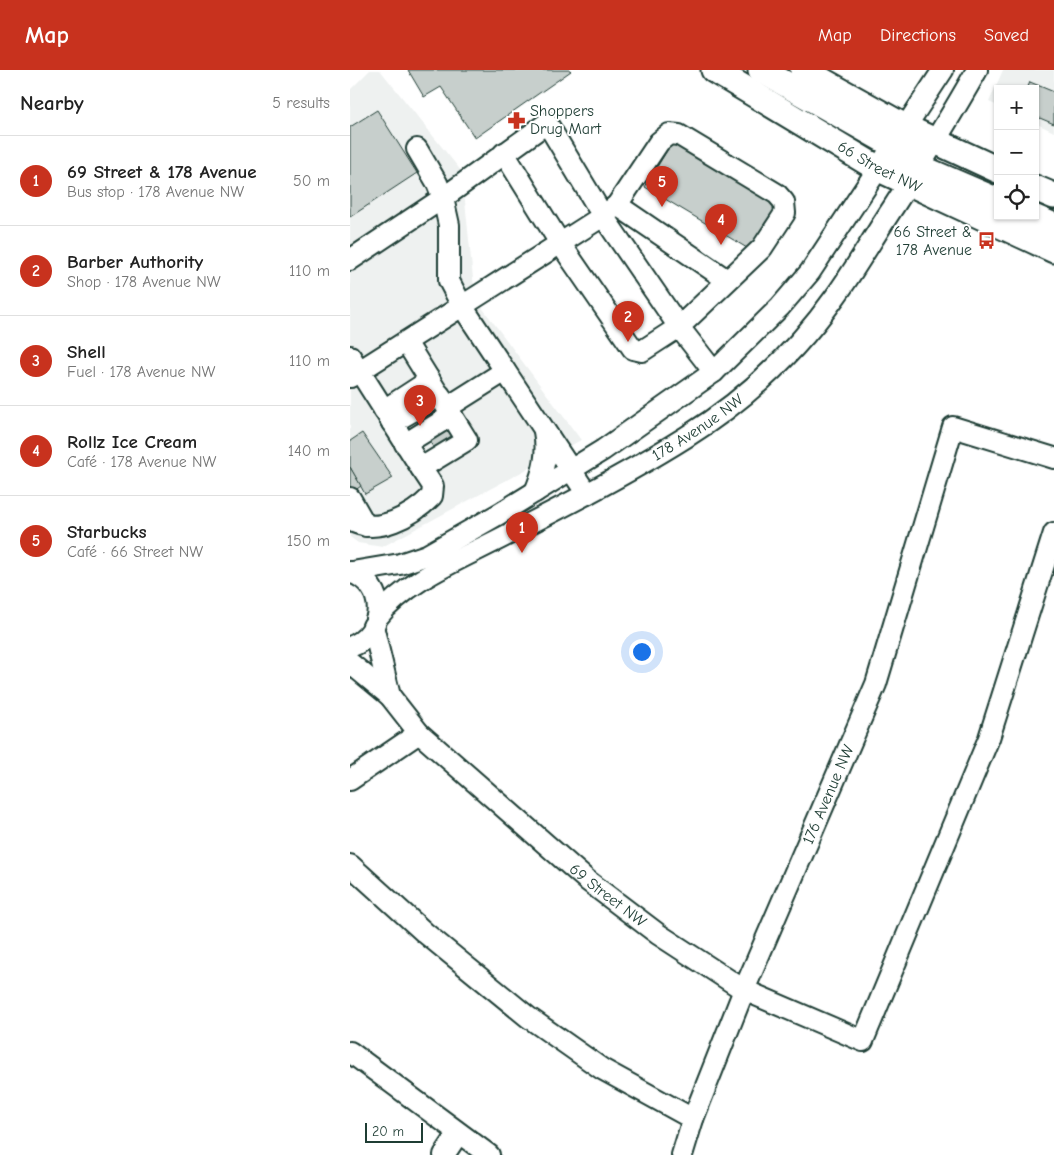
<!DOCTYPE html>
<meta charset="utf-8">
<style>
body{margin:0;font-family:"Comic Neue",sans-serif;background:#f6f6f6;color:#222}
.controls{position:absolute;right:15px;top:15px;display:grid;overflow:hidden;border-radius:0px;box-shadow:0 1px 4px #0004}
.controls button{width:45px;height:45px;display:grid;place-items:center;padding:0;border:0;border-bottom:1px solid #e0e0e0;background:#fff;color:#222;font:25px sans-serif}
.scale{position:absolute;left:15px;bottom:12px;width:58px;box-sizing:border-box;padding-left:5px;border:2px solid #1f3d34;border-top:0;font-size:14px;line-height:18px;white-space:nowrap;color:#1f3d34;-webkit-text-stroke:4px #fff;paint-order:stroke}
.you{position:absolute;left:291px;top:581px;width:18px;height:18px;margin:-12px;border:4px solid #fff;border-radius:50%;background:#1a73e8;box-shadow:0 0 0 8px #1a73e833}
.badge{display:grid;place-items:center;width:32px;height:32px;border-radius:50%;background:#c8321e;color:#fff;font-size:16px;font-weight:700}
.pin{position:absolute;translate:-50% -41px;filter:drop-shadow(0 1px 2px #0008)}
.pin::after{content:'';position:absolute;top:26px;width:18px;height:15px;background:inherit;clip-path:polygon(0 0,100% 0,50% 100%)}
.list{margin:0;padding:0;list-style:none}
h2{display:flex;justify-content:space-between;align-items:center;height:65px;margin:0;padding:0 20px;font-size:21px}
h2 small{font-size:16px;font-weight:400;color:#767676}
.list li{display:grid;grid-template-columns:32px 1fr auto;gap:15px;align-items:center;box-sizing:border-box;height:90px;padding:0 20px;border-top:1px solid #e0e0e0}
.list b{display:block;font-size:19px;white-space:nowrap}
.list p{margin:0;font-size:16px;white-space:nowrap;color:#767676}
.list em{font-size:16px;font-style:normal;color:#767676}
.icon{flex:none;width:28px;height:28px;fill:none;stroke:currentColor;stroke-width:2;stroke-linecap:round;stroke-linejoin:round}
.map{position:relative;flex:none;width:704px;height:1085px;overflow:hidden}
header{display:flex;align-items:center;gap:30px;box-sizing:border-box;height:70px;padding:0 25px;background:#c8321e;color:#fff}
header strong{font-size:24px}
nav{display:flex;gap:28px;margin-inline-start:auto;font-size:18px}
main{display:flex}
aside{flex:1;background:#fff}
.map>svg:first-child{display:block}
.built{fill:#eef1f0}
.building{fill:#c7cfcc;stroke:#1f3d34}
.lines{fill:none;stroke-linecap:round;stroke-linejoin:round}
.minor-casing{stroke:#1f3d34;stroke-width:24}
.major-casing{stroke:#1f3d34;stroke-width:29}
.minor{stroke:#fff;stroke-width:20}
.major{stroke:#fff;stroke-width:25}
.labels{text-anchor:middle;dominant-baseline:central;stroke-width:4;stroke-linejoin:round;paint-order:stroke}
.poi-label{font-size:16px;fill:#1f3d34;stroke:#fff;text-anchor:start}
.street-label{font-size:16px;fill:#1f3d34;stroke:#fff}
</style>
<header>
<strong>Map</strong>
<nav><a>Map</a><a>Directions</a><a>Saved</a></nav>
</header>
<main>
<aside>
<h2>Nearby<small>5 results</small></h2>
<ul class="list">
<li><span class="badge">1</span><div><b>69 Street &amp; 178 Avenue</b><p>Bus stop · 178 Avenue NW</p></div><em>50 m</em></li>
<li><span class="badge">2</span><div><b>Barber Authority</b><p>Shop · 178 Avenue NW</p></div><em>110 m</em></li>
<li><span class="badge">3</span><div><b>Shell</b><p>Fuel · 178 Avenue NW</p></div><em>110 m</em></li>
<li><span class="badge">4</span><div><b>Rollz Ice Cream</b><p>Café · 178 Avenue NW</p></div><em>140 m</em></li>
<li><span class="badge">5</span><div><b>Starbucks</b><p>Café · 66 Street NW</p></div><em>150 m</em></li>
</ul>
</aside>
<div class="map">
<svg width="704" height="1085" viewBox="0 0 704 1085">
<rect width="100%" height="100%" fill="#fff"/>
<filter id="ink" filterUnits="userSpaceOnUse"><feTurbulence type="fractalNoise" baseFrequency=".02" numOctaves="2"/><feDisplacementMap in="SourceGraphic" scale="10" xChannelSelector="R" yChannelSelector="G"/><feConvolveMatrix kernelMatrix="1 2 1 2 8 2 1 2 1" color-interpolation-filters="sRGB"/></filter>
<g filter="url(#ink)">
<g class="built">
<path d="M20,0H30L112,102L125,228L231,370L32,477L8,473L0,467V20Z"/>
<path d="M653,0H704V62L685,53V19H648V36L639,32Z"/>
</g>
<g class="building">
<path d="M58,0H220L221,1L125,68L91,17L74,27Z"/>
<path d="M680,12L704,22V54L685,46V19H677Z"/>
<path d="M27,40L67,103L0,147V57Z"/>
<path d="M322,72L429,136L402,181L295,117Z"/>
<path d="M71,311L107,367L85,380L49,324Z"/>
<path d="M12,363L43,408L15,424L0,397V371Z"/>
<path d="M0,397L11,416L0,424Z"/>
</g>
<g class="lines">
<defs>
<g id="minor">
<path d="M154,83L210,173L283,279L292,281L329,257L412,178L435,143L434,132L427,124L329,65L319,64L309,72L267,135L253,146L329,257L364,302"/>
<path d="M267,135L377,210"/>
<path d="M0,190L93,128L99,155V211L112,236L253,146L197,53L93,128L87,113L67,79"/>
<path d="M0,286L71,398L117,370L56,272"/>
<path d="M0,307L112,236L237,424"/>
<path d="M98,337L155,301"/>
<path d="M34,340L80,310"/>
<path d="M42,353L90,325"/>
<path d="M55,374L102,345"/>
<path d="M185,422C194,400 198,384 194,361"/>
<path d="M0,428L16,456"/>
<path d="M0,450C27,466 62,446 82,426L83,416L71,398"/>
<path d="M0,502C38,515 36,564 0,577"/>
<path d="M2,502L50,494L77,485L149,444L253,380L364,302L430,237L460,202L593,0"/>
<path id="s1" d="M26,549C58,508 114,488 159,464C219,434 279,403 336,367C394,331 445,283 485,227C506,198 524,166 544,136C573,91 601,46 627,0"/>
<path d="M23,556L40,626"/>
<path id="s2" d="M0,593L40,626L69,663L238,811L308,864L394,920L513,971L639,668L704,463"/>
<path d="M0,710L69,663"/>
<path d="M0,795L74,862L178,947L252,999L343,1049"/>
<path d="M0,982L139,1085"/>
<path d="M94,1085L108,1064"/>
<path id="s3" d="M332,1085L343,1049L394,920L526,614L603,357L704,388"/>
</g>
<g id="major">
<path id="s4" d="M364,0L527,98L704,180"/>
<path d="M411,0L543,75C559,79 570,78 585,70"/>
<path d="M453,0L555,57L648,100"/>
<path d="M528,97L551,94L569,97L648,131"/>
<path d="M685,118L704,126"/>
<path d="M681,146L704,156"/>
</g>
</defs>
<use href="#minor" class="minor-casing"/>
<use href="#major" class="major-casing"/>
<use href="#minor" class="minor"/>
<use href="#major" class="major"/>
</g>
</g>
<defs>
<symbol id="pharmacy-bare" viewBox="-9 -9 18 18"><path d="M-2-6h4v4h4v4h-4v4h-4v-4h-4v-4h4Z" fill="#c8321e" stroke="#fff" stroke-width="2.5" paint-order="stroke"/></symbol>
<symbol id="bus-bare" viewBox="-9 -9 18 18"><path d="M-5-6H5V4H4V6H2V4H-2V6H-4V4H-5ZM-3.5-4V0h7V-4ZM-3.5 1.2v1.5H-2V1.2ZM2 1.2v1.5H3.5V1.2Z" fill="#c8321e" stroke="#fff" stroke-width="2.5" paint-order="stroke"/></symbol>
</defs>
<g fill-rule="evenodd">
<use href="#pharmacy-bare" x="154" y="38" width="25" height="25"/>
<use href="#bus-bare" x="624" y="158" width="25" height="25"/>
</g>
<g class="labels">
<g class="poi-label">
<text x="180" y="41">Shoppers<tspan x="180" dy="18">Drug Mart</tspan></text>
<text x="622" y="162" text-anchor="end">66 Street &amp;<tspan x="622" dy="18">178 Avenue</tspan></text>
</g>
<g class="street-label">
<text stroke="none"><textPath href="#s4" startOffset="192">66 Street NW</textPath></text>
<text stroke="none"><textPath href="#s1" startOffset="376">178 Avenue NW</textPath></text>
<text stroke="none"><textPath href="#s3" startOffset="389">176 Avenue NW</textPath></text>
<text stroke="none"><textPath href="#s2" startOffset="348">69 Street NW</textPath></text>
</g>
</g>
</svg>
<div class="controls">
<button>+</button>
<button>−</button>
<button><svg class="icon" aria-label="locate" viewBox="0 0 24 24"><circle cx="12" cy="12" r="6"/><path d="M12 2v4M12 18v4M2 12h4M18 12h4"/></svg></button>
</div>
<div class="scale">20 m</div>
<div class="you"></div>
<div class="pin badge" style="left:172px;top:483px">1</div>
<div class="pin badge" style="left:278px;top:272px">2</div>
<div class="pin badge" style="left:70px;top:356px">3</div>
<div class="pin badge" style="left:371px;top:175px">4</div>
<div class="pin badge" style="left:312px;top:137px">5</div>
</div>
</main>
